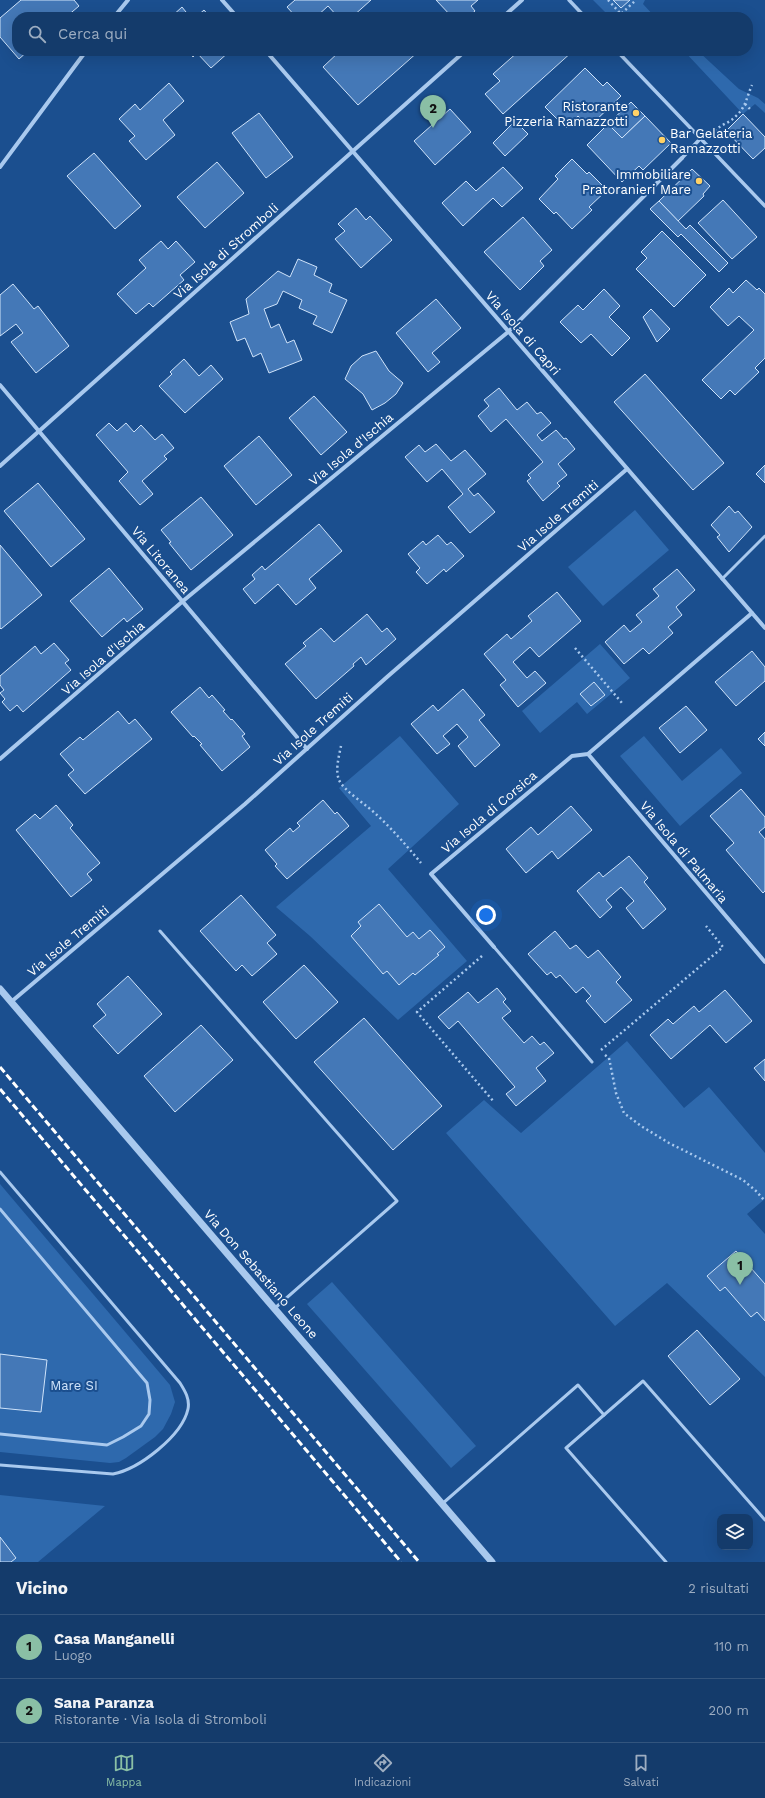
<!DOCTYPE html>
<html lang="it">
<meta charset="utf-8">
<style>
body{margin:0;font-family:"Work Sans",sans-serif;background:#1d4271;color:#f1f3f6}
.controls{position:absolute;right:12px;bottom:12px;display:grid;overflow:hidden;border-radius:8px;box-shadow:0 4px 16px #0002}
.controls button{width:36px;height:36px;display:grid;place-items:center;padding:0;border:0;border-bottom:1px solid #33557e;background:#143b6b;color:#f1f3f6;font:20px sans-serif}
.you{position:absolute;left:486px;top:915px;width:14px;height:14px;margin:-10px;border:3px solid #fff;border-radius:50%;background:#1a73e8;box-shadow:0 0 0 6px #1a73e833}
.badge{display:grid;place-items:center;width:26px;height:26px;border-radius:50%;background:#8abfa5;color:#111;font-size:13px;font-weight:700}
.pin{position:absolute;translate:-50% -33px;filter:drop-shadow(0 1px 2px #0008)}
.pin::after{content:'';position:absolute;top:21px;width:14px;height:12px;background:inherit;clip-path:polygon(0 0,100% 0,50% 100%)}
.list{margin:0;padding:0;list-style:none}
h2{display:flex;justify-content:space-between;align-items:center;height:52px;margin:0;padding:0 16px;font-size:17px}
h2 small{font-size:13px;font-weight:400;color:#9dadc1}
.list li{display:grid;grid-template-columns:26px 1fr auto;gap:12px;align-items:center;box-sizing:border-box;height:64px;padding:0 16px;border-top:1px solid #33557e}
.list b{display:block;font-size:15px;white-space:nowrap}
.list p{margin:0;font-size:13px;white-space:nowrap;color:#9dadc1}
.list em{font-size:13px;font-style:normal;color:#9dadc1}
.icon{flex:none;width:22px;height:22px;fill:none;stroke:currentColor;stroke-width:2;stroke-linecap:round;stroke-linejoin:round}
.map{position:relative;flex:none;width:765px;height:1562px;overflow:hidden}
.search{position:absolute;background:#143b6b;box-shadow:0 4px 16px #0002;left:12px;right:12px;top:12px;height:44px;display:flex;align-items:center;gap:10px;box-sizing:border-box;padding:0 14px;border-radius:16px;color:#9dadc1;font-size:15px}
.sheet{height:180px;background:#143b6b}
nav{display:flex;justify-content:space-around;align-items:center;box-sizing:border-box;height:56px;border-top:1px solid #33557e;background:#143b6b;font-size:11px;color:#9dadc1}
nav a{display:grid;justify-items:center;gap:2px}
nav .on{color:#8abfa5}
.map>svg:first-child{display:block}
.green{fill:#2e69ad}
.building{fill:#4478b7;stroke:#cfe3fa}
.lines{fill:none;stroke-linecap:round;stroke-linejoin:round}
.path{stroke:#a9c9ee;stroke-width:2.5;stroke-dasharray:2 3;stroke-linecap:butt}
.service{stroke:#a9c9ee;stroke-width:3}
.pedestrian{stroke:#a9c9ee;stroke-width:3.5}
.minor{stroke:#a9c9ee;stroke-width:4}
.tertiary{stroke:#a9c9ee;stroke-width:7}
.rail{stroke:#fff;stroke-width:3;stroke-dasharray:7 3;stroke-linecap:butt}
.poi-dot{fill:#ffd166;stroke:#1b4f8f;stroke-width:1.5}
.labels{text-anchor:middle;dominant-baseline:central;stroke-width:4;stroke-linejoin:round;paint-order:stroke}
.poi-label{font-size:13px;fill:#fff;stroke:#1b4f8f;text-anchor:end}
.street-label{font-size:13px;fill:#fff;stroke:#1b4f8f}
.park-label{font-size:13px;fill:#cfe3fa;stroke:#1b4f8f}
</style>
<div class="map">
<svg width="765" height="1562" viewBox="0 0 765 1562">
<rect width="100%" height="100%" fill="#1b4f8f"/>
<g class="green">
<path d="M593,0H645L643,4L655,17H610Z"/>
<path d="M684,51H698L739,89L758,98L765,104V113L755,104L743,114Z"/>
<path d="M635,510L669,550L603,606L568,567Z"/>
<path d="M600,644L630,678L587,714L577,702L540,733L522,711Z"/>
<path d="M400,736L459,804L388,869L467,961L398,1020L310,936L276,907L371,826L339,788Z"/>
<path d="M644,736L682,781L721,748L742,773L680,826L620,756Z"/>
<path d="M627,1041L684,1108L709,1087L765,1153V1199L747,1214L765,1234V1377L667,1283L615,1326L446,1133L484,1100L521,1133Z"/>
<path d="M0,1184L170,1385L175,1402L171,1414L163,1429L155,1437L126,1458L119,1462L110,1463L0,1452Z"/>
<path d="M332,1282L476,1446L451,1468L307,1304Z"/>
<path d="M0,1495L105,1506L38,1562H0Z"/>
</g>
<g class="building">
<path d="M21,0H74L79,6L66,17H17V51H28L19,59L0,37V18Z"/>
<path d="M295,0H371L352,17H338L328,6L316,17H296L287,7Z"/>
<path d="M436,0H478L471,6L475,11L468,17H452Z"/>
<path d="M613,0H630L621,8Z"/>
<path d="M182,7L190,17H171Z"/>
<path d="M204,10L210,17H196Z"/>
<path d="M188,51H230L211,68L197,53L193,57Z"/>
<path d="M340,51H419L358,105L323,67Z"/>
<path d="M519,51H573L503,114L485,94L500,81L493,74Z"/>
<path d="M585,68L603,86L607,82L621,96L589,127L578,116L566,128L545,107Z"/>
<path d="M169,83L184,101L163,120L175,135L146,160L129,141L135,136L119,119L135,104L140,110Z"/>
<path d="M631,102L645,116L622,138L608,124Z"/>
<path d="M450,109L471,132L435,165L414,141Z"/>
<path d="M259,113L293,157L266,178L232,133Z"/>
<path d="M743,114L765,137V148L753,159L726,131Z"/>
<path d="M645,116L671,143L643,170L639,166L622,182L587,145L608,124L622,138Z"/>
<path d="M515,121L528,134L505,156L493,143Z"/>
<path d="M94,153L141,206L115,229L67,176Z"/>
<path d="M572,159L587,174L589,172L607,190L589,207L592,210L572,229L556,212L554,214L539,199L558,179L555,176Z"/>
<path d="M217,162L244,193L205,228L177,197Z"/>
<path d="M503,167L523,188L502,207L493,198L463,226L442,203L466,181L476,191Z"/>
<path d="M692,169L710,186L703,194L704,196L678,221L659,201Z"/>
<path d="M723,200L757,237L732,259L698,223Z"/>
<path d="M659,201L686,229L690,225L728,263L719,272L681,234L678,237L650,209Z"/>
<path d="M356,208L366,220L370,216L392,240L361,268L335,239L345,231L338,224Z"/>
<path d="M523,217L552,250L540,261L544,266L520,290L484,252Z"/>
<path d="M662,231L706,275L674,307L636,269L647,258L641,252Z"/>
<path d="M161,241L168,249L176,241L195,262L180,275L184,280L153,307L149,303L136,314L117,294L146,268L139,260Z"/>
<path d="M298,259L317,267L314,275L332,284L329,292L347,300L332,333L313,324L317,316L299,308L302,300L283,291L277,304L264,309L271,328L279,324L287,343L294,340L302,360L269,373L261,353L253,357L245,338L237,341L230,322L249,314L246,299L278,271L290,277Z"/>
<path d="M746,280L757,290L759,288L765,294V358L755,368L759,372L735,395L730,390L721,399L702,380L754,330L739,316L728,326L710,307L729,288L733,293Z"/>
<path d="M13,284L34,309L38,306L69,346L36,373L11,342L23,333L16,324L0,336V295Z"/>
<path d="M604,289L620,306L609,317L630,338L612,356L591,334L581,343L560,322L578,305L583,310Z"/>
<path d="M436,299L461,328L432,353L440,362L428,372L396,333Z"/>
<path d="M651,309L670,329L657,342L643,317Z"/>
<path d="M376,351L389,371L403,383L396,394L385,403L372,410L363,394L345,379L351,366L362,356Z"/>
<path d="M184,359L199,376L211,365L223,379L185,413L159,386L172,374L170,372Z"/>
<path d="M645,374L724,463L693,490L614,402Z"/>
<path d="M499,388L517,410L527,402L537,414L541,412L551,423L537,435L542,441L556,430L564,439L566,438L575,449L558,464L567,475L557,483L560,486L543,501L527,481L531,478L528,475L543,462L506,419L491,432L478,416L489,406L484,400Z"/>
<path d="M314,396L347,432L321,455L289,418Z"/>
<path d="M109,423L117,431L126,423L134,432L141,425L155,440L162,434L174,448L164,456L167,459L142,481L153,494L140,505L119,481L128,472L96,435Z"/>
<path d="M259,436L292,475L256,505L224,466Z"/>
<path d="M436,444L451,461L465,450L486,474L468,489L474,496L478,493L495,512L470,533L448,507L463,494L442,469L427,482L405,457L419,445L425,452Z"/>
<path d="M765,465V483L756,474Z"/>
<path d="M38,483L85,539L51,567L4,511Z"/>
<path d="M201,497L233,535L191,570L169,543L171,542L161,530Z"/>
<path d="M729,506L735,513L738,511L752,527L729,552L717,537L720,535L711,525Z"/>
<path d="M319,524L342,551L309,579L316,588L296,605L278,584L255,604L243,589L255,579L252,575L262,566L265,570Z"/>
<path d="M438,535L447,545L451,542L464,556L446,572L444,569L427,584L416,572L420,568L408,554L423,541L426,545Z"/>
<path d="M0,545L42,595L1,629L0,628Z"/>
<path d="M109,568L143,609L127,622L124,618L102,637L70,601Z"/>
<path d="M677,569L695,590L676,607L682,615L668,627L673,633L649,654L643,648L624,664L605,642L624,625L630,632L642,622L636,615L659,596L653,589Z"/>
<path d="M557,592L581,621L539,657L530,647L513,662L527,678L535,671L546,683L518,707L500,685L506,680L484,654L507,634L511,639L532,621L528,616Z"/>
<path d="M367,614L382,632L387,628L396,639L366,665L361,657L353,664L354,666L316,699L285,664L306,646L303,643L321,628L334,642Z"/>
<path d="M54,643L69,660L65,663L71,670L23,712L17,705L10,711L2,702L5,699L0,693L4,690L0,685V676L35,646L41,654Z"/>
<path d="M752,651L765,667V681L736,706L715,682Z"/>
<path d="M594,682L605,695L591,706L580,694Z"/>
<path d="M200,687L209,698L212,695L225,710L223,711L231,720L232,719L245,734L242,736L250,747L222,771L200,745L202,744L194,736L193,737L171,712Z"/>
<path d="M463,689L485,715L479,720L500,745L475,767L458,746L468,737L457,724L443,736L450,744L437,754L411,724L433,705L438,711Z"/>
<path d="M686,706L707,730L680,753L659,728Z"/>
<path d="M118,711L129,724L135,719L152,739L85,794L68,775L74,770L60,754L80,737L83,740Z"/>
<path d="M765,732V746L758,739Z"/>
<path d="M741,789L765,817V827L759,832L765,839V891L763,893L726,850L734,843L710,816Z"/>
<path d="M323,800L335,814L337,812L349,826L287,879L275,866L277,864L265,850L290,828L293,832L300,826L297,823Z"/>
<path d="M56,805L73,825L70,828L100,863L87,874L92,880L71,897L16,830L35,814L40,819Z"/>
<path d="M571,806L592,830L558,859L552,851L526,873L506,849L531,827L538,835Z"/>
<path d="M629,856L648,878L644,882L666,909L643,929L626,908L634,901L621,887L606,900L612,907L600,918L577,891L599,872L603,877Z"/>
<path d="M241,895L276,935L267,943L277,954L252,976L242,965L236,971L200,931Z"/>
<path d="M379,904L407,937L413,932L419,939L430,930L445,947L437,954L439,955L415,975L413,973L399,985L387,971L383,974L351,936L361,926L358,922Z"/>
<path d="M555,931L570,949L576,945L588,958L598,950L621,977L616,982L632,1000L605,1023L586,1001L591,996L583,987L576,993L560,975L556,978L551,972L547,975L528,954Z"/>
<path d="M304,965L338,1002L296,1039L263,1002Z"/>
<path d="M128,976L162,1014L118,1054L93,1026L106,1015L97,1004Z"/>
<path d="M497,988L506,999L503,1002L511,1011L502,1018L524,1043L532,1036L540,1045L544,1042L554,1053L536,1068L546,1081L516,1106L506,1094L515,1087L458,1021L449,1029L438,1017L468,992L478,1003Z"/>
<path d="M725,990L752,1021L726,1043L710,1025L671,1059L650,1035L668,1019L673,1024L694,1006L699,1012Z"/>
<path d="M364,1018L442,1106L393,1150L314,1062Z"/>
<path d="M201,1025L233,1060L175,1112L144,1076Z"/>
<path d="M765,1059V1081L754,1068Z"/>
<path d="M736,1251L765,1284V1321L757,1312L751,1317L725,1287L720,1291L707,1276Z"/>
<path d="M697,1330L740,1379L710,1405L668,1356Z"/>
<path d="M0,1354L47,1360L41,1412L0,1408Z"/>
<path d="M0,1537L16,1558L11,1562H0Z"/>
</g>
<g class="lines">
<g class="path">
<path d="M608,0L621,14L636,0"/>
<path d="M745,104L752,111"/>
<path d="M715,131C721,124 730,123 736,116C746,107 747,96 752,85"/>
<path d="M575,648L622,703"/>
<path d="M341,746C339,756 335,770 339,780C344,791 368,806 377,815C393,830 407,846 421,863"/>
<path d="M482,956L417,1012L494,1102"/>
<path d="M601,1050L723,947L706,926"/>
<path d="M605,1055L609,1058L616,1093L624,1113L641,1126L669,1143L743,1180L756,1191L765,1201"/>
</g>
<g class="service">
<path d="M722,579L765,536"/>
<path d="M160,931L397,1201L275,1308"/>
<path d="M494,947L592,1062"/>
<path d="M0,1172L180,1383C185,1391 190,1399 188,1409C182,1436 139,1469 113,1474L0,1465"/>
<path d="M0,1209L147,1383L150,1400L149,1414L141,1426L123,1437L107,1445L0,1434"/>
<path d="M442,1504L578,1385L604,1415"/>
<path d="M666,1562L566,1448L643,1381L765,1520"/>
</g>
<g class="pedestrian">
<path d="M569,0L585,17"/>
<path d="M617,51L765,206"/>
<path d="M682,158L700,139"/>
</g>
<g class="minor">
<path d="M222,0L237,17"/>
<path d="M114,17L128,0"/>
<path d="M503,17L522,0"/>
<path d="M266,51L765,628"/>
<path d="M0,167L86,51"/>
<path d="M0,385L307,749"/>
<path d="M0,466L465,51"/>
<path d="M588,754L765,962"/>
<path d="M0,759L183,601L508,332L682,158"/>
<path d="M494,947L431,874L572,756L588,754L752,613"/>
<path d="M11,1002L245,804L387,677L627,469"/>
</g>
<path class="tertiary" d="M0,989L492,1562"/>
<g class="rail">
<path d="M0,1067L419,1562"/>
<path d="M0,1089L401,1562"/>
</g>
</g>
<g class="poi-dot">
<circle cx="636" cy="113" r="4"/>
<circle cx="662" cy="140" r="4"/>
<circle cx="699" cy="181" r="4"/>
</g>
<g class="labels">
<g class="poi-label">
<text x="628" y="106">Ristorante<tspan x="628" dy="15">Pizzeria Ramazzotti</tspan></text>
<text x="670" y="133" text-anchor="start">Bar Gelateria<tspan x="670" dy="15">Ramazzotti</tspan></text>
<text x="691" y="174">Immobiliare<tspan x="691" dy="15">Pratoranieri Mare</tspan></text>
</g>
<g class="street-label">
<text transform="translate(226 251) rotate(-42)">Via Isola di Stromboli</text>
<text transform="translate(523 333) rotate(49)">Via Isola di Capri</text>
<text transform="translate(351 449) rotate(-40)">Via Isola d'Ischia</text>
<text transform="translate(558 516) rotate(-41)">Via Isole Tremiti</text>
<text transform="translate(161 560) rotate(50)">Via Litoranea</text>
<text transform="translate(103 658) rotate(-41)">Via Isola d'Ischia</text>
<text transform="translate(313 729) rotate(-42)">Via Isole Tremiti</text>
<text transform="translate(489 812) rotate(-40)">Via Isola di Corsica</text>
<text transform="translate(684 852) rotate(50)">Via Isola di Palmaria</text>
<text transform="translate(68 941) rotate(-40)">Via Isole Tremiti</text>
<text transform="translate(261 1274) rotate(49)">Via Don Sebastiano Leone</text>
</g>
<g class="park-label">
<text x="74" y="1385">Mare SI</text>
</g>
</g>
</svg>
<div class="controls">
<button><svg class="icon" aria-label="layers" viewBox="0 0 24 24"><path d="M12 4l9 5-9 5-9-5zM3 14l9 5 9-5"/></svg></button>
</div>
<div class="you"></div>
<div class="pin badge" style="left:740px;top:1285px">1</div>
<div class="pin badge" style="left:433px;top:128px">2</div>
<div class="search"><svg class="icon" aria-label="search" viewBox="0 0 24 24"><circle cx="10" cy="10" r="6"/><path d="M15 15l6 6"/></svg>Cerca qui</div>
</div>
<section class="sheet">
<h2>Vicino<small>2 risultati</small></h2>
<ul class="list">
<li><span class="badge">1</span><div><b>Casa Manganelli</b><p>Luogo</p></div><em>110 m</em></li>
<li><span class="badge">2</span><div><b>Sana Paranza</b><p>Ristorante · Via Isola di Stromboli</p></div><em>200 m</em></li>
</ul>
</section>
<nav>
<a class="on"><svg class="icon" aria-label="map" viewBox="0 0 24 24"><path d="M3 6l6-2 6 2 6-2v14l-6 2-6-2-6 2zM9 4v14M15 6v14"/></svg>Mappa</a>
<a><svg class="icon" aria-label="directions" viewBox="0 0 24 24"><path d="M12 3l9 9-9 9-9-9zM9 14v-3h6M13 9l2 2-2 2"/></svg>Indicazioni</a>
<a><svg class="icon" aria-label="saved" viewBox="0 0 24 24"><path d="M7 4h10v16l-5-4-5 4z"/></svg>Salvati</a>
</nav>
